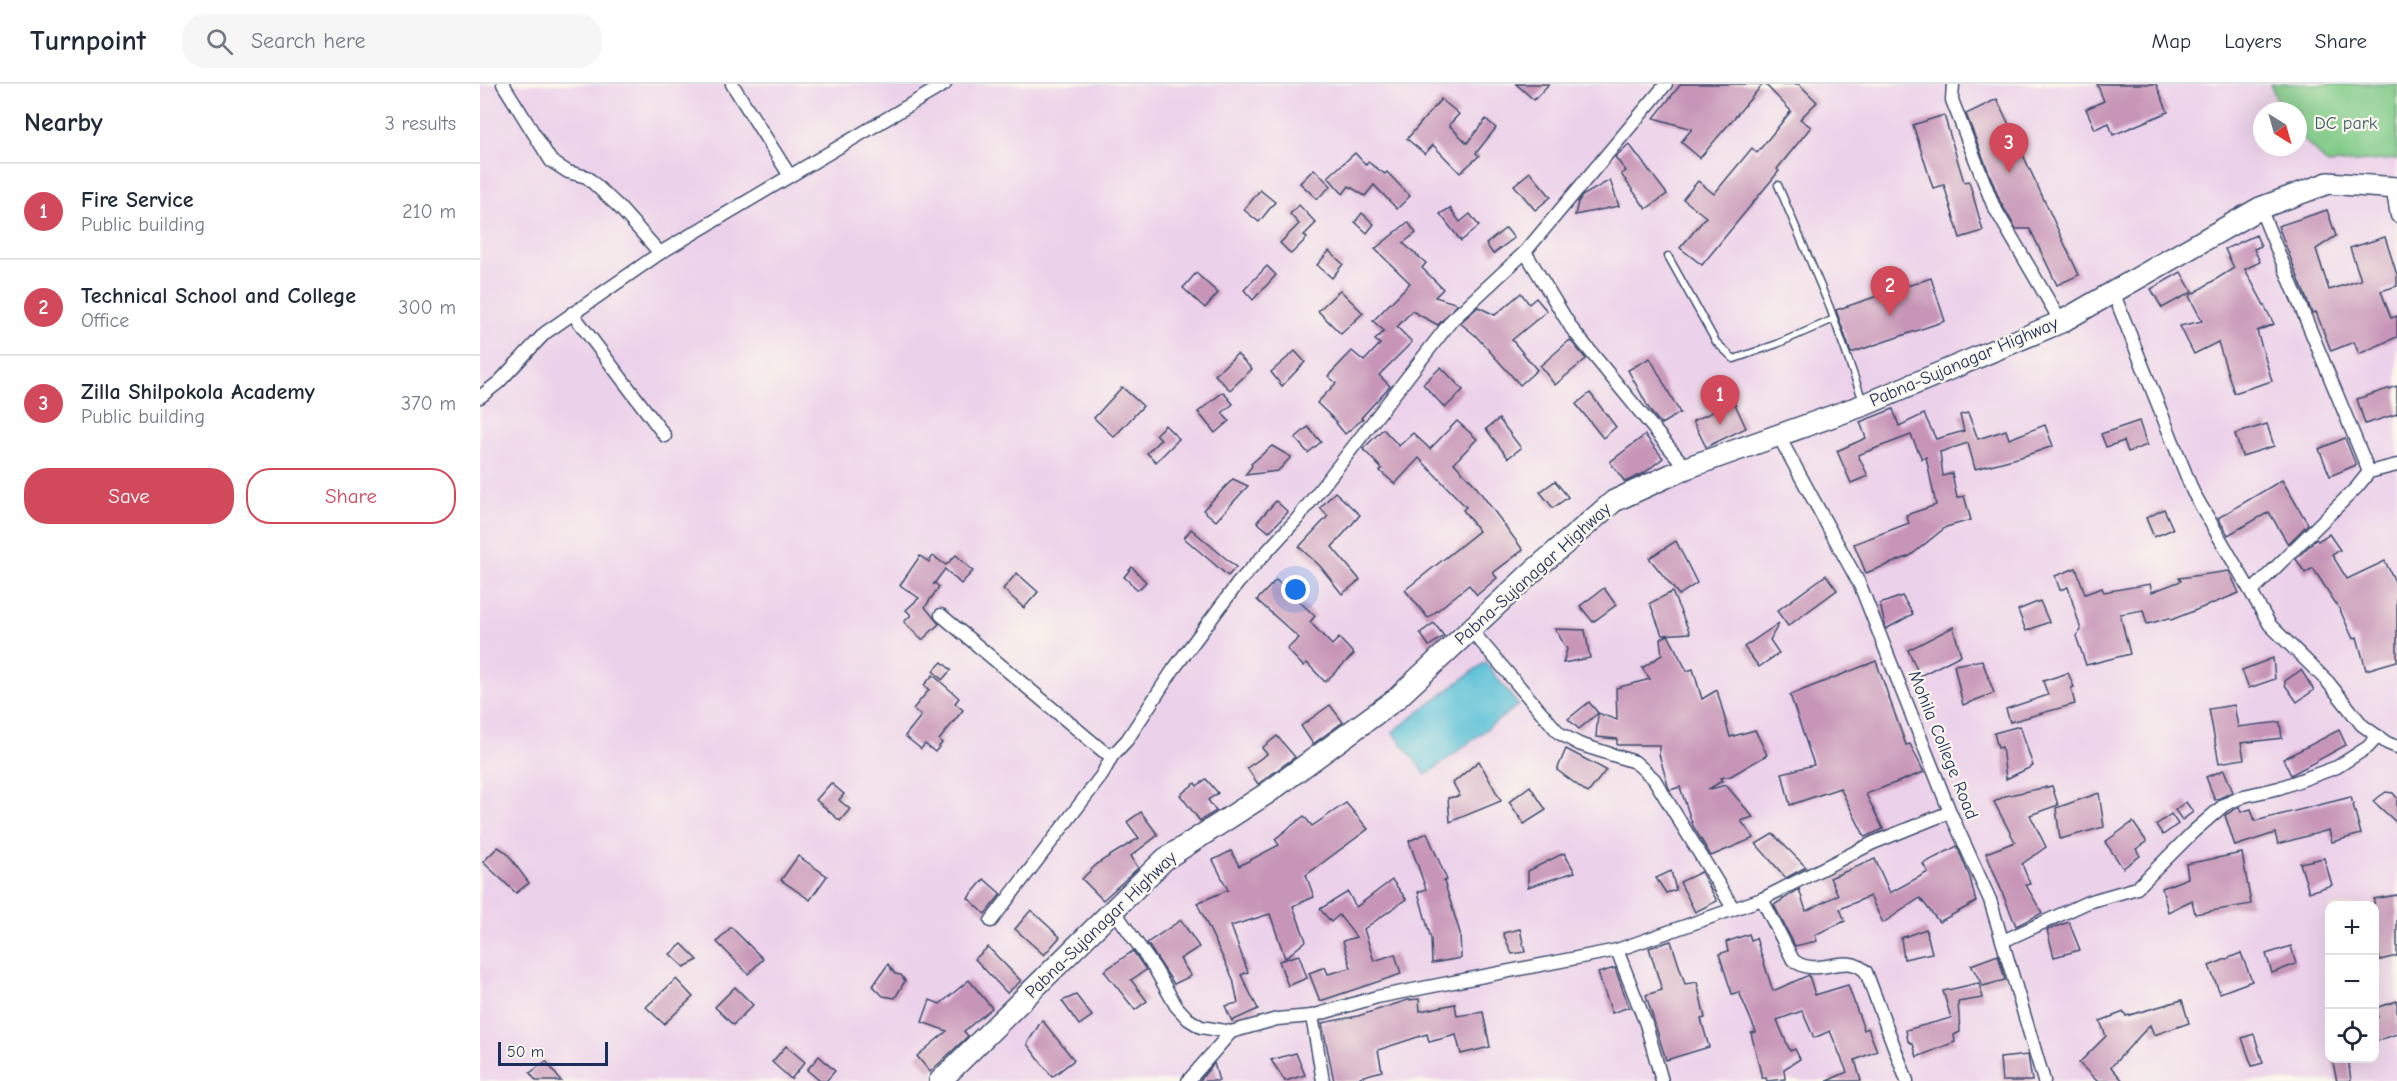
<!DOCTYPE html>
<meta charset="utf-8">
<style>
body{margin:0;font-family:"Comic Neue",sans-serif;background:#f6f6f7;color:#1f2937}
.controls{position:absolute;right:18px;bottom:18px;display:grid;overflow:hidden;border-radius:12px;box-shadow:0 6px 24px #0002}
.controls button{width:54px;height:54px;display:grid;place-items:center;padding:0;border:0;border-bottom:2px solid #e0e1e3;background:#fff;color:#1f2937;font:30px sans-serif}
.compass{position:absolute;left:1773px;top:18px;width:54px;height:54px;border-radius:50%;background:#fff;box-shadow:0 6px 24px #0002;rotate:143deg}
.scale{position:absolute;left:18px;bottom:15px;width:110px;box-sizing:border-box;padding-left:6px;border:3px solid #1b2f5e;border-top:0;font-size:16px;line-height:21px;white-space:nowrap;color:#1b2f5e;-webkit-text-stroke:4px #fbf7ec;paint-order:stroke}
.you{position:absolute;left:816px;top:506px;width:21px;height:21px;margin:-15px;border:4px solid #fff;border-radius:50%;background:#1a73e8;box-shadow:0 0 0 9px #1a73e833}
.badge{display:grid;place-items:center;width:39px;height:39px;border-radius:50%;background:#d1495b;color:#fff;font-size:20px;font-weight:700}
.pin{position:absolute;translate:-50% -50px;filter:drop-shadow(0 2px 3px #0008)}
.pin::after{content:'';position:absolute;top:32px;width:21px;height:18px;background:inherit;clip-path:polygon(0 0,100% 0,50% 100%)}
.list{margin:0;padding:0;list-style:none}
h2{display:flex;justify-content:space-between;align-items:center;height:78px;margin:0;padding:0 24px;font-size:26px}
h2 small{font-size:20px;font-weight:400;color:#747a83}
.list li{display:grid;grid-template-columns:39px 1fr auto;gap:18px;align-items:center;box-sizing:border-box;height:96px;padding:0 24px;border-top:2px solid #e0e1e3}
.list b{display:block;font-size:22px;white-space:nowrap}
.list p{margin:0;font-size:20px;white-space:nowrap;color:#747a83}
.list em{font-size:20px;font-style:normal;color:#747a83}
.actions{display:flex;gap:12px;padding:18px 24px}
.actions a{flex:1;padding:14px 0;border:2px solid #d1495b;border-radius:24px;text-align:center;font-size:21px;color:#d1495b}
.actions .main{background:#d1495b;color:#fff}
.icon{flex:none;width:33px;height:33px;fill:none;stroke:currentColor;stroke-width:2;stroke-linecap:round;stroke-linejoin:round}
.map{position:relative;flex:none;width:1917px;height:997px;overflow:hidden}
header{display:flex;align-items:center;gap:36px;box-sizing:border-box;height:84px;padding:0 30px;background:#fff;border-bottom:2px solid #e0e1e3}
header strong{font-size:28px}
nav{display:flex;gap:33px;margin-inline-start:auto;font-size:21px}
.search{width:420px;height:54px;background:#f6f6f7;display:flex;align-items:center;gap:15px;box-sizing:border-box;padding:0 21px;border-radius:24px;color:#747a83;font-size:22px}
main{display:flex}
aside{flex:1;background:#fff}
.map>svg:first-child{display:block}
.built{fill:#ecd1ea;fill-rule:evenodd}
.green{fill:#80ca87;stroke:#4e7c72;stroke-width:1.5}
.water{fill:#5ac0d7;stroke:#3a789a;stroke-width:1.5}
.building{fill:#c795b7}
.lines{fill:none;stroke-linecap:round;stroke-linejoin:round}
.lane-casing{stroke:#3c4b6f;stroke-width:9}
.street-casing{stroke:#3c4b6f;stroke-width:15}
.highway-casing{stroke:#3c4b6f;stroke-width:24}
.lane{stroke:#fff;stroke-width:6}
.street{stroke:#fff;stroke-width:12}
.highway{stroke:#fff;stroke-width:21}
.labels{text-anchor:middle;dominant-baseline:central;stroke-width:4.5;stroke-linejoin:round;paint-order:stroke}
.park-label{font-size:18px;fill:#395e6a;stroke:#fbf7ec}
.street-label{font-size:18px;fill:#1b2f5e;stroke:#fbf7ec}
</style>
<header>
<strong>Turnpoint</strong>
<div class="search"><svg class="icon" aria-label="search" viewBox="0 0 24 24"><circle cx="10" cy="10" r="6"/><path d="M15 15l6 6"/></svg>Search here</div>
<nav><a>Map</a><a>Layers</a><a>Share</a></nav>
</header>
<main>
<aside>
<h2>Nearby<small>3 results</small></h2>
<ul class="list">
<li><span class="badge">1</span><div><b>Fire Service</b><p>Public building</p></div><em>210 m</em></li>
<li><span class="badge">2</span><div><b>Technical School and College</b><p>Office</p></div><em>300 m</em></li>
<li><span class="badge">3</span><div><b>Zilla Shilpokola Academy</b><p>Public building</p></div><em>370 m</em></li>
</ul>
<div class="actions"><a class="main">Save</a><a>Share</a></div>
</aside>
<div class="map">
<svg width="1917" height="997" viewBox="0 0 1917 997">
<rect width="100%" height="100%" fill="#fbf7ec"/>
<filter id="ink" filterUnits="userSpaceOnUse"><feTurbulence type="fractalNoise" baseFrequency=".0167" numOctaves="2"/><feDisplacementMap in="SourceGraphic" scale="12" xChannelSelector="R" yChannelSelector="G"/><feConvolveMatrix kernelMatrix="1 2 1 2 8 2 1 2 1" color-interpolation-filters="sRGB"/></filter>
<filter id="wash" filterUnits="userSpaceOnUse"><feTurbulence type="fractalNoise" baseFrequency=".008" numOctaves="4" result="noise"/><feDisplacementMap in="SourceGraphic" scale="24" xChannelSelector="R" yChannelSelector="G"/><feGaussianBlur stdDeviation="1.35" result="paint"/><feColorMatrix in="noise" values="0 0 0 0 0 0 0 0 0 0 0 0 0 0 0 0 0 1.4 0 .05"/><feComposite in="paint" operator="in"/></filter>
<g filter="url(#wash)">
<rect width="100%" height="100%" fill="#f4e9d1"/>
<path class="built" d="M0,0H1917V997H0ZM1782,27H1818V63H1782ZM1850,822H1894V974H1850Z"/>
<path class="green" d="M1790,0H1917V75L1848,80L1818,50V27H1802Z"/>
<path class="water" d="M1005,578L1038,621L946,691L913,648Z"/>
<g id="blocks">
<g class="building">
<path d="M1036,0H1069L1054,16Z"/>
<path d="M1201,0H1283L1220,74L1201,58L1212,45L1174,34Z"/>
<path d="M1285,0H1319L1337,18L1320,35L1331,43L1297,85L1299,87L1222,181L1200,164L1226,133L1203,115L1218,97L1234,110L1272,64L1277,69L1311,27Z"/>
<path d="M1617,0H1676L1688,28L1633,51L1629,39L1615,45L1606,25L1624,17Z"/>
<path d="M961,15L979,30L969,41L987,59L1006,35L1016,44L996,69L999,72L980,89L953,61L945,70L927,55Z"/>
<path d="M1517,15L1599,191L1577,201L1550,145H1536L1520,117L1486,30Z"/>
<path d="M1464,31L1484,98L1489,97L1503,147L1480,154L1464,101L1453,104L1433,41Z"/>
<path d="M1149,60L1187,110L1166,125L1141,90L1146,87L1135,73Z"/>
<path d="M875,69L886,81L888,78L905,90L907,88L930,112L917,125L894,101L885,112L869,102L863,110L848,93Z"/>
<path d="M834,85L851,102L837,115L820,99Z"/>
<path d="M1050,88L1071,113L1055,126L1034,101Z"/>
<path d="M1130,96L1139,122L1095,131L1098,118L1102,112Z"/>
<path d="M780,106L795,118L779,138L764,126Z"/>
<path d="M819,121L836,139L824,151L827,154L811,170L800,159L819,140L810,130Z"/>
<path d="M970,124L980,138L990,130L999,142L981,157L960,130Z"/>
<path d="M1847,126L1856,152L1836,165L1849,206L1881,196L1870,164L1905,153L1917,191V202L1901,207L1911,234L1917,232V253L1879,270L1874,258L1851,267L1836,228L1832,229L1798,142Z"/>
<path d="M882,129L894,140L887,149L875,138Z"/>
<path d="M928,138L936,149L923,159L946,179L942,184L963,205L955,213L978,220L958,241L932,227L917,243L932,258L899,291L910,302L881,334L883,335L865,350L856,339L857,338L837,319L856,299L848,292L872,267L884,277L900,260L895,256L904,247L893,237L930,199L895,165Z"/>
<path d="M1026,144L1034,154L1013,170L1006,160Z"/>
<path d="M1776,151L1781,162L1774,165L1780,178L1765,185L1794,240L1777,247L1792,297L1754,309L1738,258L1714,270L1700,242L1722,237L1709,212L1754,184L1745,165Z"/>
<path d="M849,167L863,180L852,194L837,181Z"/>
<path d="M787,182L796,191L773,216L764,206Z"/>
<path d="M1701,188L1712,208L1682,224L1671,205Z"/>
<path d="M716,189L738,209L725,224L703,204Z"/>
<path d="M1451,194L1465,237L1371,269L1356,226Z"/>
<path d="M860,206L883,229L861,250L838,227Z"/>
<path d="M1041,209L1049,220L1056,214L1067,227L1032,256L1057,286L1040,301L995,251L980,239L998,223L1015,231Z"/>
<path d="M1090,256L1106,275L1075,301L1060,282Z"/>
<path d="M815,267L825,278L802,302L791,288Z"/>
<path d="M757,270L772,285L750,306L735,291Z"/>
<path d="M1170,274L1200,329L1181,340L1171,328L1148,286Z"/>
<path d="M961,283L983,306L965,324L943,300Z"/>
<path d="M1917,302V330L1885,340L1877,315Z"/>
<path d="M642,303L663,322L634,353L614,334Z"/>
<path d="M743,308L753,320L742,329L749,337L735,349L718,328Z"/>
<path d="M1110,309L1136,343L1123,354L1096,320Z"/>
<path d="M1254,318L1266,344L1226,363L1213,337Z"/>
<path d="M1413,325L1419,342L1444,330L1456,355L1484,347L1480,331L1488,329L1498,355L1526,346L1529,355L1565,341L1573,362L1541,373L1495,385L1488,359L1460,368L1463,392L1472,389L1477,414L1484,412L1491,436L1466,443L1430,472L1386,489L1374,460L1429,439L1426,431L1456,421L1446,373L1442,375L1431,351L1378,371L1388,392L1371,399L1357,367L1386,354L1380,338Z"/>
<path d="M1019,335L1041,364L1028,374L1006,345Z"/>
<path d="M977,337L997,355L974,379L994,400L1043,466L1013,489L1017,494L997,511L989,501L948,534L925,506L999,447L983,426L986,423L939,374L915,400L900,387L902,385L883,365L903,345L919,362L933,349L950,365Z"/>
<path d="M1659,337L1667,361L1648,368L1644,357L1626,363L1621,350Z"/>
<path d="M1787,340L1794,362L1762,372L1755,350Z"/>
<path d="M685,341L699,355L676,378L667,369L681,355L676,350Z"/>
<path d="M828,343L841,358L828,369L815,354Z"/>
<path d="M1165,351L1183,374L1164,389L1145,398L1130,378Z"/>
<path d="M1865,354L1876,381L1850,392L1839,365Z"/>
<path d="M792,362L811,373L798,387L765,391L772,382L771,380Z"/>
<path d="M753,395L768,402L736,437L723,426Z"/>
<path d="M1802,396L1828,440L1808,460L1789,428L1748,451L1738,434Z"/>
<path d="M1075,397L1088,413L1073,424L1060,408Z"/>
<path d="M855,408L880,431L852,463L880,496L862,510L840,482L819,463L848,432L840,424Z"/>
<path d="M796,417L808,428L789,448L777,438Z"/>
<path d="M1684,425L1693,445L1674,453L1666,434Z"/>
<path d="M711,445L756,483L748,492L704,454Z"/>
<path d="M1849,450L1860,466L1852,471L1867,495L1905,477L1917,502V577L1886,586L1877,553L1873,555L1860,526L1833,484L1825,489L1816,475L1836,455L1838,457Z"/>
<path d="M1196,457L1217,499L1199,511L1169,474Z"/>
<path d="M476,471L493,487L481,500L465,485L453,501L455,499L459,503L445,523L459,540L442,556L424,538L431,531L426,526L439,514L420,501L440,472L449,478L453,472L466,481Z"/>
<path d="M652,483L666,498L658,506L644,493Z"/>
<path d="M1596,484L1605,510L1622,504L1624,508L1670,500L1672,508L1701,497L1699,494L1749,487L1759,509L1691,536L1690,534L1667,540L1663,526L1640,530L1650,570L1606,581L1596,552L1601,546L1588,503L1580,506L1575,492Z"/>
<path d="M537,489L558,508L544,524L523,505Z"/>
<path d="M1346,491L1357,506L1308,542L1297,527Z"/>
<path d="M796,496L835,532L830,538L852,561L859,554L874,570L845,598L827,579L823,582L807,565L819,554L777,516Z"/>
<path d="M1124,504L1136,521L1113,538L1100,522Z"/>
<path d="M1192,508L1210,549L1182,551L1170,519Z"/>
<path d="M1422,512L1433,530L1406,545L1400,520Z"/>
<path d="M1560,517L1569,538L1546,547L1538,526Z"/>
<path d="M954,539L964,552L949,562L940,549Z"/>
<path d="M1299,539L1290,556L1299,569L1279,583L1264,563Z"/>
<path d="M1473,543L1481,571L1440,592L1428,566Z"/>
<path d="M1075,545L1105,546L1110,574L1083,579L1087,565Z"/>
<path d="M1188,551L1207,587L1213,585L1222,615L1237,606L1250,653L1275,646L1287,671L1251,692L1240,694L1242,697L1227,706L1246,701L1273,733L1261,737L1274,754L1231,772L1213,742L1200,703L1190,706L1188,702L1179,670V661H1137V655L1116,653L1118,629L1137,636L1136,604L1170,595L1162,584L1182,571L1180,555Z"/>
<path d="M1793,574L1795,595L1769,604L1762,586Z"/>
<path d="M1502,576L1514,609L1483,621L1474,581Z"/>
<path d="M1396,577L1426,661L1430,660L1444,688L1386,710L1403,745L1385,753L1360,704L1310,721L1302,689L1334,681L1310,611Z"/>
<path d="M462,578L471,586L462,596L453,587Z"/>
<path d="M1821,586L1834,606L1817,618L1805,601V597Z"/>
<path d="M1588,589L1594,603L1591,604L1595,620L1530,638L1526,625L1568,611L1563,597Z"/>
<path d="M453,591L479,614L475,619L483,626L459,656L462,659L455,668L445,660L441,665L425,652L441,632L433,625L449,606L444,601Z"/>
<path d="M1109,618L1118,629L1099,645L1088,635Z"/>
<path d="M850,621L863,638L833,660L821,642Z"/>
<path d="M1754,621L1758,643L1800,638L1802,654L1761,659L1764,675L1739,679L1729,625Z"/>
<path d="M1540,642L1553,682L1526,695L1522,663L1518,664L1514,649Z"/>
<path d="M1859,646L1866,661L1811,691L1803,675Z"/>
<path d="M797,652L815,673L778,700L767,684L787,670L782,664Z"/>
<path d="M1086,665L1126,686L1108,709L1077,686Z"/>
<path d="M999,677L1021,717L970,738L968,714L980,712L973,699Z"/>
<path d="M1744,686L1753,708L1735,716L1726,693Z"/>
<path d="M726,695L738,709L728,716L736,727L720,737L700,711L715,699L717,702Z"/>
<path d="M351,699L364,710L359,716L370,725L360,737L336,716Z"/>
<path d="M1050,702L1066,726L1044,740L1029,718Z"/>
<path d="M1572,702L1578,721L1550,731L1566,763L1542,780L1550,800L1546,801L1562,829L1536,842L1506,769L1535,758L1514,718L1525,712Z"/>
<path d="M1906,708L1913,709L1917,714V739L1893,717Z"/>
<path d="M1619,709L1624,743L1580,755L1576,724Z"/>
<path d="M1871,713L1881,750L1852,758L1849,746L1798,760L1795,749L1755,762L1745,731L1759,723L1761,728L1771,725L1775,737Z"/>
<path d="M1706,718L1713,728L1702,736L1695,726Z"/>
<path d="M866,719L888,745L826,791L834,813L813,822L826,857L805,874L790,830L751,842L768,888L761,891L778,925L752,937L745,922L758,919L753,895L717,819L748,806L733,776L751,767L759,782L799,761L795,755L824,732L832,742Z"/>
<path d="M661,728L678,751L651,772L658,784L623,816L602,795L618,779L659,754L647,738Z"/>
<path d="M1691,730L1698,740L1683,751L1676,741Z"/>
<path d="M1653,738L1667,758L1656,765L1660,772L1643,784L1625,758Z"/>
<path d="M947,749L967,796L964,797L980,849L981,874L952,879L951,855L938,808L946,805L929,757Z"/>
<path d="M1293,750L1326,783L1306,794L1276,760Z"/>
<path d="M1477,762L1490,794L1496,818L1459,838L1440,814L1403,839L1390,812L1360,825L1365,837L1335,851L1337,857L1315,862L1294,821L1319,805L1326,827L1358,811L1350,794L1395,775L1410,809L1448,788L1443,780Z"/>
<path d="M18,763L26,768L49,799L36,809L3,778Z"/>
<path d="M1084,769L1095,788L1048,803V787Z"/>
<path d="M1762,769L1771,820L1715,830L1712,816L1688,828L1682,804L1708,794L1706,780Z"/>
<path d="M318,772L347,792L330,816L301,796Z"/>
<path d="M1844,774L1852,801L1829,808L1820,779Z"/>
<path d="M1191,787L1196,806L1186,809L1176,794Z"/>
<path d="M1221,788L1237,817L1215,828L1200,798Z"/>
<path d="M504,795L521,810L505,830L488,814Z"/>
<path d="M912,796L926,815L884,845L894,877L915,870L921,890L840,917L829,889L845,883L848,890L871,884L863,857L876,853L859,831L851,838L840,825L868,808L876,823Z"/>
<path d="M1917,811V872L1900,876L1894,847V815Z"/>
<path d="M551,826L580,853L564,871L535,845Z"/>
<path d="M701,836L719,863L700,875L711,892L694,900L667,859Z"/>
<path d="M1589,838L1600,866L1574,873L1567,846Z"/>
<path d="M251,843L283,875L268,890L237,858Z"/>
<path d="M1040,845L1045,868L1032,870L1023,849Z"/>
<path d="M1446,845L1452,869L1424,875L1421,854Z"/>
<path d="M1269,850L1271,856L1276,854L1293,907L1329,891L1335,911L1368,901L1384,946L1388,944L1397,967L1375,976L1381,997H1347L1367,988L1350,947L1334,954L1322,927L1297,936L1310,967L1315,965L1320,975L1304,985L1305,995L1287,997L1286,994H1282L1271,949L1276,948L1259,908L1252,910L1239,870L1248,867L1246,858Z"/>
<path d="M1191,857L1205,900L1217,898L1225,934L1221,935L1229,963L1186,976L1166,911L1182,906L1169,864Z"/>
<path d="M202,860L218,876L204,883L190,870Z"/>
<path d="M1811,862L1816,880L1792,889L1786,870Z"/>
<path d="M508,863L541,897L527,909L495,875Z"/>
<path d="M653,867L666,886L651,896L667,917L655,926L624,887Z"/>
<path d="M1761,869L1772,897L1740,909L1729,882Z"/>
<path d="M819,871L827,894L808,902L799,877Z"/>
<path d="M1518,871L1525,896L1503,902L1491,881Z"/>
<path d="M408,880L415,890L421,891L425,897L415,914L403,912L393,902Z"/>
<path d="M1135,884L1149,923L1132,929L1118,889Z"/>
<path d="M196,895L213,913L184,940L166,923Z"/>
<path d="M489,896L512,924L484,947L488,952L450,988L437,972L467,947L442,938L450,916L460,920Z"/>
<path d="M1499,899L1503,914L1478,918L1480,948L1474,951L1475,958L1437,973L1433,960L1428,957L1426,946L1471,934L1463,907Z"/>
<path d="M255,903L273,921L253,941L235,923Z"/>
<path d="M596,911L612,932L599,941L582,917Z"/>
<path d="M939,915L940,927L975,920L977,932L1003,928L1010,963L981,970L976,951L949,958L947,950L898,966L902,987L880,993L881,997H854L842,939L878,932L928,916Z"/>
<path d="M1702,916L1709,939L1674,951L1670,941L1631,983L1643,997H1617L1599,979L1626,952L1620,937L1644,928L1646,932Z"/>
<path d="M1917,917V950L1894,958V935L1898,933L1895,924Z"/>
<path d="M562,936L594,976L572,993L547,960Z"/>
<path d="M1774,950L1783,979L1772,982L1762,954Z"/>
<path d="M306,962L325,978L311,995L292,978Z"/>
<path d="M816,969L825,991L805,997L791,976Z"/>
<path d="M1548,971L1552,997H1522L1520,974Z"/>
<path d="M339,972L355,987L346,997H340L327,986Z"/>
<path d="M1852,975H1868L1871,997H1857Z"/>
<path d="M66,977L81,997H56L50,989Z"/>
<path d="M734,979L739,997H721L720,996Z"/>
</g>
</g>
</g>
<g filter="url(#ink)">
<use href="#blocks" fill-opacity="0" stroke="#3c4b6f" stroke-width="1.5"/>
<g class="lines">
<defs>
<g id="lane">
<path d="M1298,101L1350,224L1383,317"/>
<path d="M1188,172L1236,258L1254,275L1297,260L1354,235"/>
</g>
<g id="street">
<path d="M23,0L71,77L88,88L107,93L139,123L180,169"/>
<path d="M252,0L310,92"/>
<path d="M1473,0L1472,16L1513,121L1581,238"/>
<path d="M1912,102L1917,132"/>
<path d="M1780,124L1889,388"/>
<path d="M1045,168L1092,245L1206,384"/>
<path d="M1633,208L1713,408L1790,541L1848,598L1882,641L1907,659L1917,663"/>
<path d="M92,229L185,352"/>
<path d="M0,313L19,298L65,249L180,169L465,0"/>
<path d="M1298,351L1380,501L1470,728L1510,816L1564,997"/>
<path d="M1772,507L1877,403L1889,388L1917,381"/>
<path d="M461,531L623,667L632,672L647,656L693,586L758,499L817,435L972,236L1045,168L1186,0"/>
<path d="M991,546L1079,649L1099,660L1155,678L1174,695L1253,824"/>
<path d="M1282,815L1313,876C1338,896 1365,866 1386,888L1427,997"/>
<path d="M633,825L675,885L696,922L708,935L721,943L751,948"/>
<path d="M511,837L622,691L632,672"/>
<path d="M1523,857L1608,818L1657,804L1713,748L1744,721L1764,712L1799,704L1857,683L1888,663L1898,652"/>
<path d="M1137,866L1166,940L1182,997"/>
<path d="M832,932L843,997"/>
<path d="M708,997L751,948L797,935L832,932L897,913L1137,866L1282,815L1393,759L1470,728"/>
</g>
<path id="highway" d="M460,997L685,775L786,710L916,615L1051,489L1134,417L1206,384L1384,321L1581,238L1780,124L1848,99L1917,104"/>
</defs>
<use href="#lane" class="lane-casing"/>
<use href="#street" class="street-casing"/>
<use href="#highway" class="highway-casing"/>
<use href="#lane" class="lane"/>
<use href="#street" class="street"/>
<use href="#highway" class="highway"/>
</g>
</g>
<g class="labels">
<g class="park-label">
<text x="1866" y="39">DC park</text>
</g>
<g class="street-label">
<text transform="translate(1484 278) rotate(-23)">Pabna-Sujanagar Highway</text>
<text transform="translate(1053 490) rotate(-42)">Pabna-Sujanagar Highway</text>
<text transform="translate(1463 661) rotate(68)">Mohila College Road</text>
<text transform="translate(621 841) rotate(-44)">Pabna-Sujanagar Highway</text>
</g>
</g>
</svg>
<div class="controls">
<button>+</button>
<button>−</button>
<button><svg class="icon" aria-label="locate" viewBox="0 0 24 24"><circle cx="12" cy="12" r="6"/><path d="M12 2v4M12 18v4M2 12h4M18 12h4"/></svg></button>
</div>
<svg class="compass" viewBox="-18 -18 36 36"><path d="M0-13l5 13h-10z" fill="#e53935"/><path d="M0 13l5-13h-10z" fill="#747a83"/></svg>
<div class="scale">50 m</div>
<div class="you"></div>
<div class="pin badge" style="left:1240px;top:341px">1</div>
<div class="pin badge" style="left:1410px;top:232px">2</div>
<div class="pin badge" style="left:1529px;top:89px">3</div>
</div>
</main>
